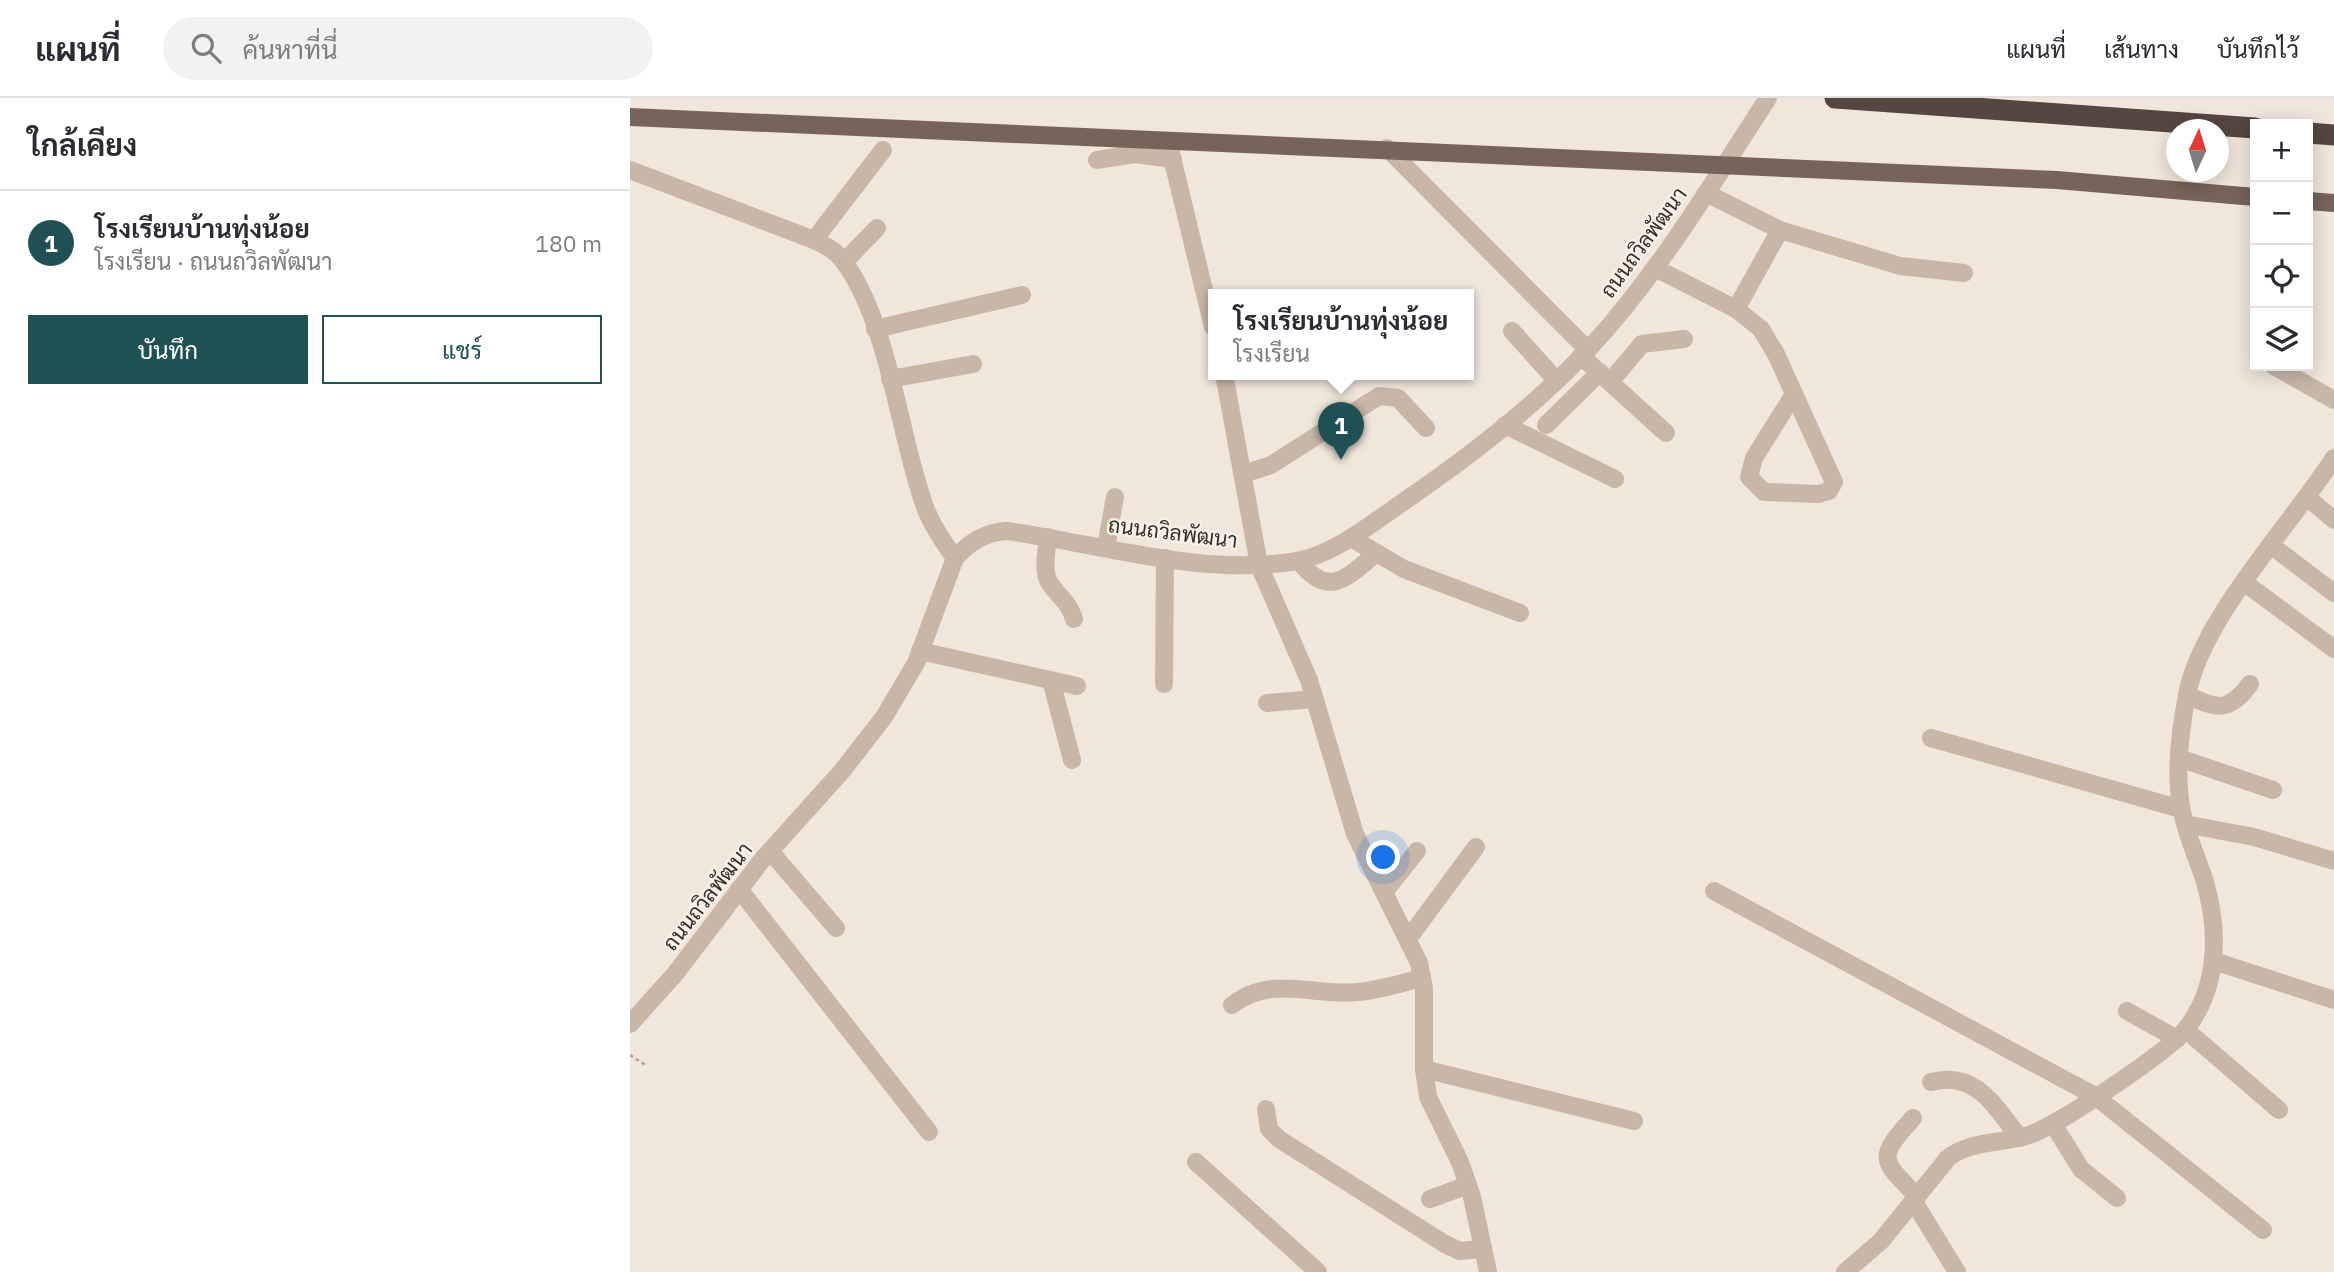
<!DOCTYPE html>
<html lang="th">
<meta charset="utf-8">
<style>
body{margin:0;font-family:"IBM Plex Sans",Sarabun,sans-serif;background:#f2f2f3;color:#2b2b33}
.controls{position:absolute;right:21px;top:21px;display:grid;overflow:hidden;border-radius:0px;box-shadow:0 4px 18px #0003}
.controls button{width:63px;height:63px;display:grid;place-items:center;padding:0;border:0;border-bottom:2px solid #e1e1e2;background:#fff;color:#2b2b33;font:35px sans-serif}
.compass{position:absolute;left:1536px;top:21px;width:63px;height:63px;border-radius:50%;background:#fff;box-shadow:0 4px 18px #0003;rotate:4deg}
.you{position:absolute;left:754px;top:760px;width:24px;height:24px;margin:-18px;border:5px solid #fff;border-radius:50%;background:#1a73e8;box-shadow:0 0 0 10px #1a73e833}
.badge{display:grid;place-items:center;width:46px;height:46px;border-radius:50%;background:#1f5154;color:#fff;font-size:23px;font-weight:700}
.pin{position:absolute;translate:-50% -58px;filter:drop-shadow(0 2px 4px #0008)}
.pin::after{content:'';position:absolute;top:37px;width:24px;height:21px;background:inherit;clip-path:polygon(0 0,100% 0,50% 100%)}
.popup{position:absolute;left:578px;top:191px;width:266px;height:91px;box-sizing:border-box;display:grid;place-content:center;border-radius:0px;background:#fff;filter:drop-shadow(0 2px 5px #0005);font-size:23px;white-space:nowrap;color:#7c7c81}
.popup b{font-size:26px;color:#2b2b33}
.popup::after{content:'';position:absolute;left:50%;top:100%;margin-left:-14px;border:14px solid transparent;border-top-color:#fff}
.list{margin:0;padding:0;list-style:none}
h2{display:flex;justify-content:space-between;align-items:center;height:91px;margin:0;padding:0 28px;font-size:30px}
h2 small{font-size:23px;font-weight:400;color:#7c7c81}
.list li{display:grid;grid-template-columns:46px 1fr auto;gap:21px;align-items:center;box-sizing:border-box;height:105px;padding:0 28px;border-top:2px solid #e1e1e2}
.list b{display:block;font-size:26px;white-space:nowrap}
.list p{margin:0;font-size:23px;white-space:nowrap;color:#7c7c81}
.list em{font-size:23px;font-style:normal;color:#7c7c81}
.actions{display:flex;gap:14px;padding:21px 28px}
.actions a{flex:1;padding:16px 0;border:2px solid #1f5154;border-radius:0px;text-align:center;font-size:24px;color:#1f5154}
.actions .main{background:#1f5154;color:#fff}
.icon{flex:none;width:38px;height:38px;fill:none;stroke:currentColor;stroke-width:2;stroke-linecap:round;stroke-linejoin:round}
.map{position:relative;flex:none;width:1704px;height:1174px;overflow:hidden}
header{display:flex;align-items:center;gap:42px;box-sizing:border-box;height:98px;padding:0 35px;background:#fff;border-bottom:2px solid #e1e1e2}
header strong{font-size:33px}
nav{display:flex;gap:38px;margin-inline-start:auto;font-size:24px}
.search{width:490px;height:63px;background:#f2f2f3;display:flex;align-items:center;gap:18px;box-sizing:border-box;padding:0 24px;border-radius:38px;color:#7c7c81;font-size:26px}
main{display:flex}
aside{flex:1;background:#fff}
.map>svg:first-child{display:block}
.lines{fill:none;stroke-linecap:round;stroke-linejoin:round}
.path{stroke:#b4a092;stroke-width:2.5;stroke-dasharray:3.5 3.5;stroke-linecap:butt}
.minor{stroke:#c8b6a7;stroke-width:18}
.major{stroke:#766359;stroke-width:18}
.highway{stroke:#55463f;stroke-width:21}
.labels{text-anchor:middle;dominant-baseline:central;stroke-width:5;stroke-linejoin:round;paint-order:stroke}
.street-label{font-size:21px;fill:#352c27;stroke:#f8f0e7}
</style>
<header>
<strong>แผนที่</strong>
<div class="search"><svg class="icon" aria-label="search" viewBox="0 0 24 24"><circle cx="10" cy="10" r="6"/><path d="M15 15l6 6"/></svg>ค้นหาที่นี่</div>
<nav><a>แผนที่</a><a>เส้นทาง</a><a>บันทึกไว้</a></nav>
</header>
<main>
<aside>
<h2>ใกล้เคียง<small></small></h2>
<ul class="list">
<li><span class="badge">1</span><div><b>โรงเรียนบ้านทุ่งน้อย</b><p>โรงเรียน · ถนนถวิลพัฒนา</p></div><em>180 m</em></li>
</ul>
<div class="actions"><a class="main">บันทึก</a><a>แชร์</a></div>
</aside>
<div class="map">
<svg width="1704" height="1174" viewBox="0 0 1704 1174">
<rect width="100%" height="100%" fill="#f0e6db"/>
<g class="lines">
<path class="path" d="M0,957L17,968"/>
<g class="minor">
<path d="M538,43L583,229"/>
<path d="M757,50L957,251"/>
<path d="M467,62L505,56L543,61"/>
<path d="M0,72L184,142C193,146 205,153 211,160C259,221 268,335 295,409C302,428 313,444 325,460"/>
<path d="M1076,95L1150,132L1270,168L1334,175"/>
<path d="M184,142L253,52"/>
<path d="M214,164L247,130"/>
<path d="M1025,170L1106,211L1131,231L1146,256L1204,384L1199,393L1189,396L1134,394L1119,379L1124,360L1164,296"/>
<path d="M1106,211L1150,132"/>
<path d="M245,231L392,197"/>
<path d="M882,233L926,282"/>
<path d="M951,258L1036,335"/>
<path d="M1644,268L1704,302"/>
<path d="M594,276L629,467L679,582L725,736L789,865L794,890V971L798,999L830,1064L842,1099L858,1174"/>
<path d="M260,281L343,266"/>
<path d="M980,284L1012,246L1054,241"/>
<path d="M875,327L985,381"/>
<path d="M916,327L970,274"/>
<path d="M613,376L641,367L749,298L768,300L796,330"/>
<path d="M1678,400L1704,422"/>
<path d="M418,439C417,452 412,472 419,484C428,499 438,502 444,521"/>
<path d="M721,440L774,471L890,515"/>
<path d="M1642,448L1704,495"/>
<path d="M476,449L485,399"/>
<path d="M669,463C698,501 717,480 745,456"/>
<path d="M1615,485L1704,551"/>
<path d="M290,553L447,588"/>
<path d="M421,582L442,662"/>
<path d="M534,586L535,460"/>
<path d="M1557,597C1587,611 1598,615 1620,586"/>
<path d="M637,605L685,601"/>
<path d="M1301,640L1551,711"/>
<path d="M1549,660L1643,692"/>
<path d="M1555,726L1624,739L1704,763"/>
<path d="M140,753L206,830"/>
<path d="M109,791L299,1034"/>
<path d="M755,793L787,753"/>
<path d="M1084,793L1465,998L1633,1132"/>
<path d="M778,841L846,749"/>
<path d="M1584,863L1704,902"/>
<path d="M602,907C642,876 683,899 728,894C750,892 771,885 792,880"/>
<path d="M1497,913L1547,941"/>
<path d="M0,926L45,876L132,762L212,673L254,619L286,565L325,460C340,444 355,434 377,433C471,446 571,479 666,463C704,457 745,423 776,402C850,351 923,294 981,226C1040,156 1088,77 1138,0"/>
<path d="M1556,932L1649,1012"/>
<path d="M794,971L1004,1023"/>
<path d="M1301,984C1346,972 1365,1009 1390,1040"/>
<path d="M636,1011L639,1031L649,1041L815,1146L830,1153L853,1151"/>
<path d="M1283,1020C1247,1060 1250,1061 1287,1098"/>
<path d="M1423,1026L1451,1071L1487,1100"/>
<path d="M566,1064L688,1174"/>
<path d="M800,1101L838,1087"/>
<path d="M1284,1104L1327,1174"/>
<path d="M1215,1174L1251,1143L1318,1060C1341,1042 1372,1046 1399,1037C1427,1028 1538,954 1556,931C1589,889 1589,833 1575,784C1567,759 1555,734 1551,708C1545,673 1550,633 1557,597C1571,521 1660,428 1704,360"/>
</g>
<g class="major">
<path d="M0,19L1427,82L1625,99"/>
<path d="M1678,103L1704,105"/>
</g>
<g class="highway">
<path d="M1205,0L1625,30"/>
<path d="M1678,35L1704,37"/>
</g>
</g>
<g class="labels">
<g class="street-label">
<text transform="translate(1013 144) rotate(-54)">ถนนถวิลพัฒนา</text>
<text transform="translate(543 434) rotate(7)">ถนนถวิลพัฒนา</text>
<text transform="translate(77 798) rotate(-52)">ถนนถวิลพัฒนา</text>
</g>
</g>
</svg>
<div class="controls">
<button>+</button>
<button>−</button>
<button><svg class="icon" aria-label="locate" viewBox="0 0 24 24"><circle cx="12" cy="12" r="6"/><path d="M12 2v4M12 18v4M2 12h4M18 12h4"/></svg></button>
<button><svg class="icon" aria-label="layers" viewBox="0 0 24 24"><path d="M12 4l9 5-9 5-9-5zM3 14l9 5 9-5"/></svg></button>
</div>
<svg class="compass" viewBox="-18 -18 36 36"><path d="M0-13l5 13h-10z" fill="#e53935"/><path d="M0 13l5-13h-10z" fill="#7c7c81"/></svg>
<div class="you"></div>
<div class="pin badge" style="left:711px;top:362px">1</div>
<div class="popup"><b>โรงเรียนบ้านทุ่งน้อย</b>โรงเรียน</div>
</div>
</main>
